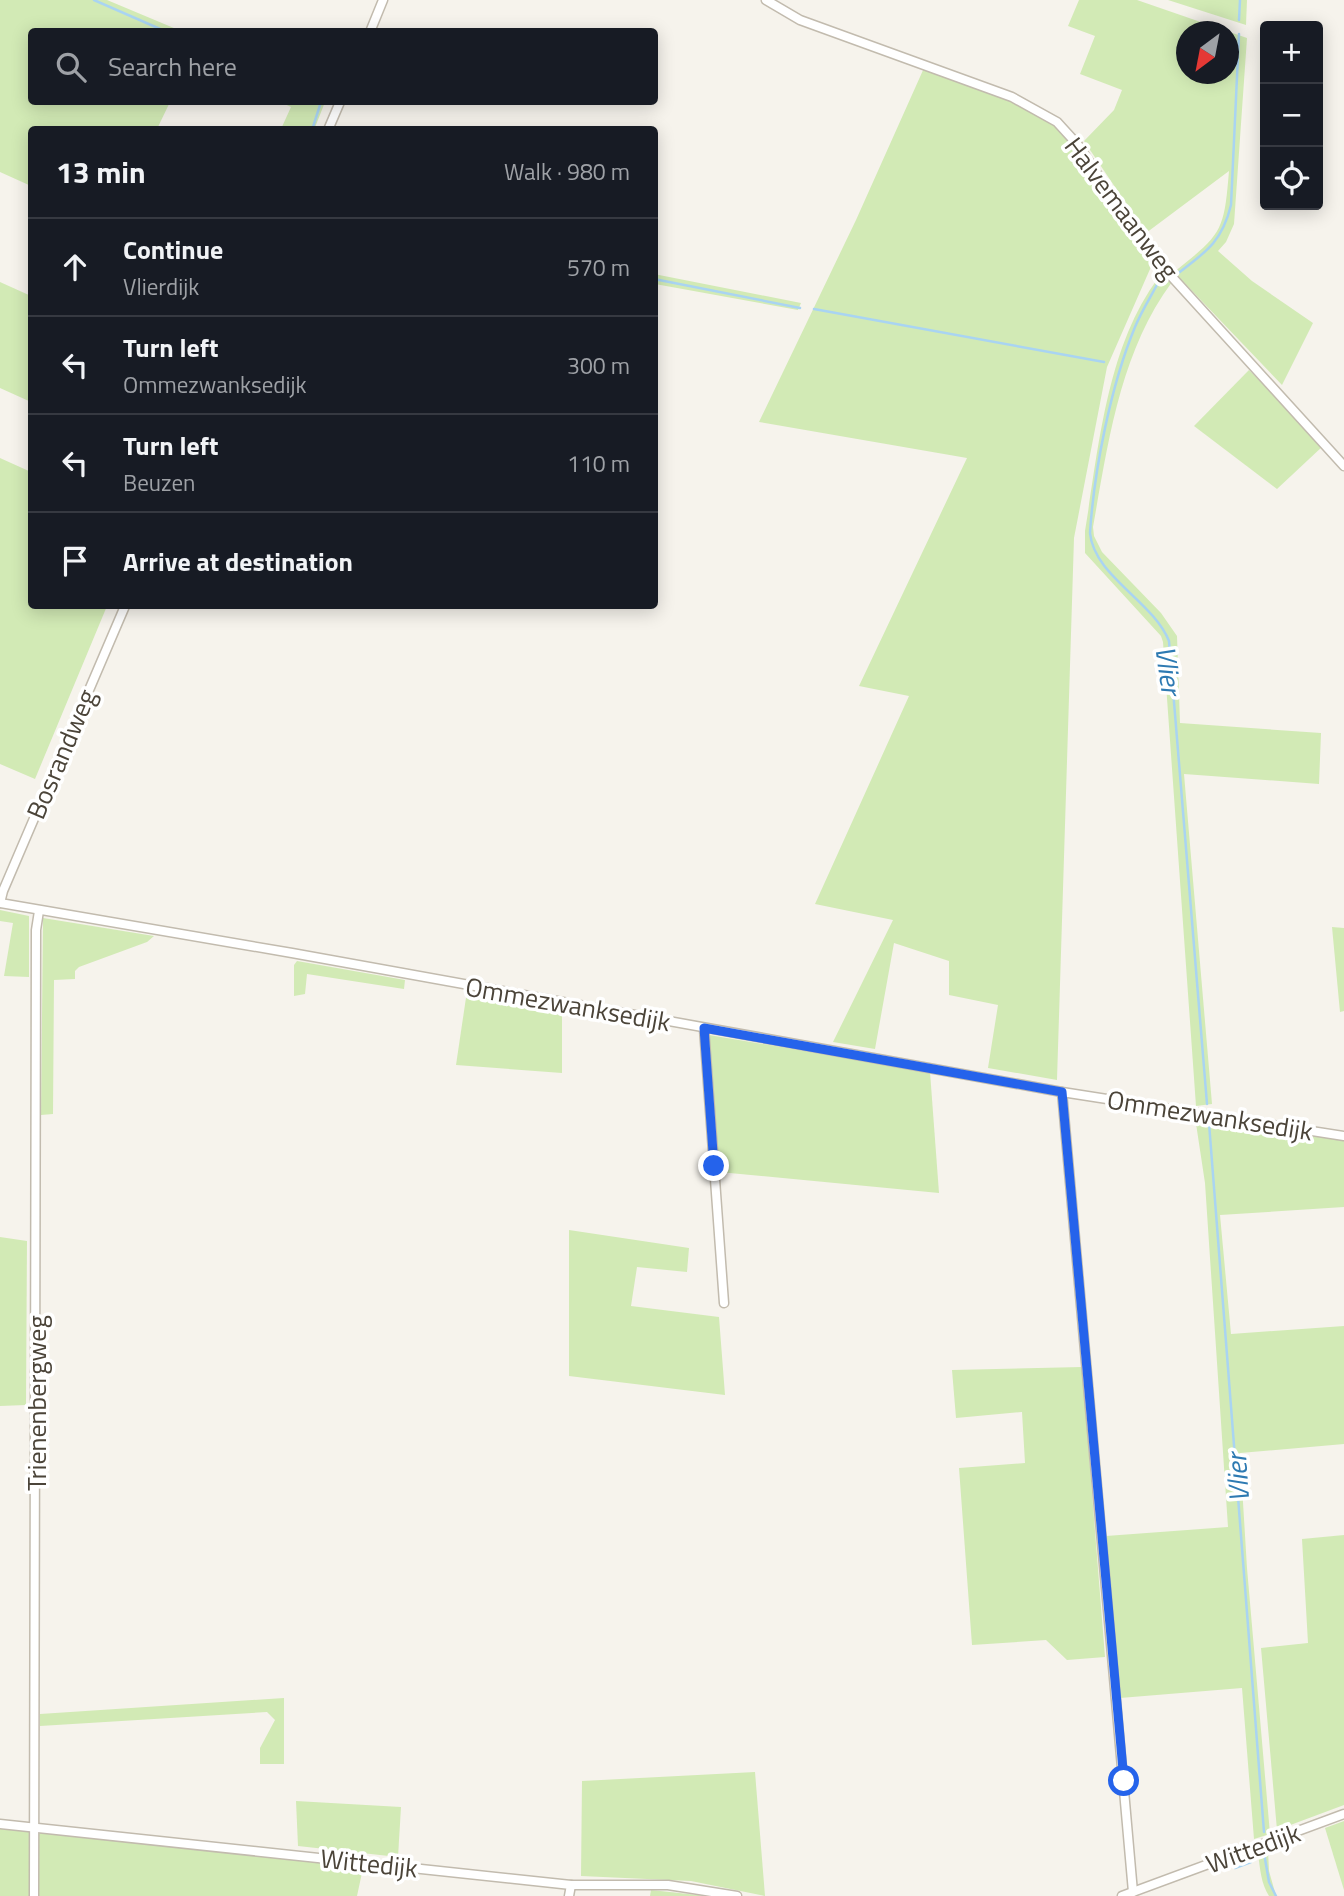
<!DOCTYPE html>
<meta charset="utf-8">
<style>
body{margin:0;font-family:"Titillium Web",sans-serif;background:#242831;color:#f1f3f6}
.controls{position:absolute;right:21px;top:21px;display:grid;overflow:hidden;border-radius:7px;box-shadow:0 4px 18px #0003}
.controls button{width:63px;height:63px;display:grid;place-items:center;padding:0;border:0;border-bottom:2px solid #363941;background:#171b24;color:#f1f3f6;font:35px sans-serif}
.compass{position:absolute;left:1176px;top:21px;width:63px;height:63px;border-radius:50%;background:#171b24;box-shadow:0 4px 18px #0003;rotate:212deg}
.stop{position:absolute;width:21px;height:21px;margin:-16px;border:5px solid #2563eb;border-radius:50%;background:#fff}
.stop.end{background:#2563eb;border-color:#fff;box-shadow:0 2px 7px #0008}
.list{margin:0;padding:0;list-style:none}
h2{display:flex;justify-content:space-between;align-items:center;height:91px;margin:0;padding:0 28px;font-size:30px}
h2 small{font-size:23px;font-weight:400;color:#9ea1a6}
.list li{display:grid;grid-template-columns:46px 1fr auto;gap:21px;align-items:center;box-sizing:border-box;height:98px;padding:0 28px;border-top:2px solid #363941}
.list b{display:block;font-size:26px;white-space:nowrap}
.list p{margin:0;font-size:23px;white-space:nowrap;color:#9ea1a6}
.list em{font-size:23px;font-style:normal;color:#9ea1a6}
.icon{flex:none;width:38px;height:38px;fill:none;stroke:currentColor;stroke-width:2;stroke-linecap:round;stroke-linejoin:round}
.map{position:relative;flex:none;width:1344px;height:1896px;overflow:hidden}
.search{position:absolute;background:#171b24;box-shadow:0 4px 18px #0003;left:28px;top:28px;width:630px;height:77px;display:flex;align-items:center;gap:18px;box-sizing:border-box;padding:0 24px;border-radius:7px;color:#9ea1a6;font-size:26px}
.panel{position:absolute;background:#171b24;box-shadow:0 4px 18px #0003;left:28px;top:126px;width:630px;height:483px;border-radius:7px}
.map>svg:first-child{display:block}
.green{fill:#d2eab5;fill-rule:evenodd}
.lines{fill:none;stroke-linecap:round;stroke-linejoin:round}
.stream{stroke:#a9d4f2;stroke-width:2.5}
.street-casing{stroke:#c2bbae;stroke-width:11}
.street{stroke:#fff;stroke-width:8}
.route{stroke:#2563eb;stroke-width:9}
.labels{text-anchor:middle;dominant-baseline:central;stroke-width:7;stroke-linejoin:round;paint-order:stroke}
.street-label{font-size:26px;fill:#4b4439;stroke:#fff}
.water-label{font-size:28px;font-style:italic;fill:#2e7ab2;stroke:#fff}
</style>
<div class="map">
<svg width="1344" height="1896" viewBox="0 0 1344 1896">
<rect width="100%" height="100%" fill="#f6f3ec"/>
<g class="green">
<path d="M0,0H107L181,31L32,32V102H170L157,129L32,130L31,186L0,172Z"/>
<path d="M1079,0H1137L1247,38L1234,224L1226,242L1218,251L1252,281L1313,323L1282,385L1174,272C1222,234 1224,232 1229,171L1146,233L1084,141L1114,110L1122,90L1080,74L1095,36L1068,26ZM1186,32H1228V74H1186Z"/>
<path d="M1168,0H1247L1246,25Z"/>
<path d="M924,68L1010,100L1060,124L1154,260L1107,367L1074,538L1057,1080L988,1068L998,1005L949,995V961L894,943L875,1049L833,1042L893,920L815,904L909,696L859,686L967,458L759,422L856,220Z"/>
<path d="M280,102H325L314,130L281,129L291,107Z"/>
<path d="M1163,272L1172,282C1120,352 1108,443 1093,527L1094,536L1102,552L1161,613L1177,636L1180,723L1321,733L1319,784L1184,774L1212,1104L1196,1106L1163,642L1161,636L1085,553V531C1099,447 1107,341 1163,272Z"/>
<path d="M654,274L801,303L798,310L655,284Z"/>
<path d="M0,282L31,296V402L0,388Z"/>
<path d="M1249,370L1323,446L1277,489L1194,426Z"/>
<path d="M0,458L31,472L32,606H107L35,779L0,764Z"/>
<path d="M0,910L29,916V977L4,976L13,923L0,921Z"/>
<path d="M43,918L154,936L147,942L79,967L75,971V979L54,980L53,1114L41,1115Z"/>
<path d="M1332,927L1344,928V1011L1340,1012Z"/>
<path d="M297,961L405,980L404,989L307,974L305,994L294,996V965Z"/>
<path d="M467,991L562,1008V1073L456,1065Z"/>
<path d="M709,1035L930,1072L939,1193L719,1172Z"/>
<path d="M1195,1117L1344,1141V1207L1220,1215L1231,1334L1344,1326V1444L1240,1453L1247,1568L1270,1834L1254,1839L1242,1688L1120,1698L1106,1536L1228,1527L1205,1183Z"/>
<path d="M569,1230L689,1248L687,1272L637,1267L631,1306L719,1317L725,1395L569,1376Z"/>
<path d="M0,1237L27,1241L26,1405L0,1406Z"/>
<path d="M1082,1367L1105,1657L1067,1660L1046,1640L972,1645L959,1468L1025,1463L1022,1412L956,1418L952,1370Z"/>
<path d="M1344,1535V1805L1277,1830L1261,1648L1308,1643L1302,1539Z"/>
<path d="M284,1698V1764H260V1748L275,1720L267,1712L40,1726V1714Z"/>
<path d="M755,1772L765,1896L691,1881L581,1876L582,1781Z"/>
<path d="M296,1801L401,1807L398,1857L298,1846Z"/>
<path d="M1344,1821V1890L1325,1828Z"/>
<path d="M0,1825L30,1828V1896H0Z"/>
<path d="M40,1829L362,1865L363,1868L357,1896H37L35,1834H40Z"/>
<path d="M1268,1850L1269,1871L1276,1896H1269C1261,1884 1260,1868 1258,1854Z"/>
<path d="M651,1890L707,1896H650Z"/>
</g>
<g class="lines">
<g class="stream">
<path d="M94,0L167,32"/>
<path d="M1239,20L1240,0"/>
<path d="M312,130L321,102"/>
<path d="M1177,274C1206,252 1222,242 1231,205L1239,34"/>
<path d="M1167,278L1160,279C1152,295 1142,310 1135,327C1111,385 1094,470 1090,533C1094,576 1153,601 1169,641L1207,1104"/>
<path d="M654,279L800,308"/>
<path d="M814,309L1104,362"/>
<path d="M1209,1123L1264,1832"/>
<path d="M1264,1853L1269,1882L1276,1896"/>
<path d="M1235,1868L1251,1862"/>
</g>
<defs>
<g id="street">
<path d="M766,0L800,20L1012,97L1057,122L1078,145L1134,229L1162,266L1344,466"/>
<path d="M370,32L383,0"/>
<path d="M328,130L340,102"/>
<path d="M0,903L292,953L1062,1092L1344,1136"/>
<path d="M0,903L3,891L125,606"/>
<path d="M704,1028L724,1303"/>
<path d="M1062,1092L1133,1892"/>
<path d="M0,1824L571,1885H668L737,1896"/>
<path d="M34,1896L36,930L39,911"/>
<path d="M569,1896L571,1885"/>
<path d="M1122,1896L1344,1814"/>
</g>
</defs>
<use href="#street" class="street-casing"/>
<use href="#street" class="street"/>
</g>
<g class="lines">
<path class="route" d="M714,1166L704,1028L1062,1092L1124,1781"/>
</g>
<g class="labels">
<g class="street-label">
<text transform="translate(1122 208) rotate(53)">Halvemaanweg</text>
<text transform="translate(61 754) rotate(-67)">Bosrandweg</text>
<text transform="translate(568 1004) rotate(10)">Ommezwanksedijk</text>
<text transform="translate(1210 1115) rotate(9)">Ommezwanksedijk</text>
<text transform="translate(36 1403) rotate(-90)">Trienenbergweg</text>
<text transform="translate(1253 1848) rotate(-20)">Wittedijk</text>
<text transform="translate(369 1863) rotate(6)">Wittedijk</text>
</g>
<g class="water-label">
<text transform="translate(1169 670) rotate(82)">Vlier</text>
<text transform="translate(1237 1478) rotate(-94)">Vlier</text>
</g>
</g>
</svg>
<div class="controls">
<button>+</button>
<button>−</button>
<button><svg class="icon" aria-label="locate" viewBox="0 0 24 24"><circle cx="12" cy="12" r="6"/><path d="M12 2v4M12 18v4M2 12h4M18 12h4"/></svg></button>
</div>
<svg class="compass" viewBox="-18 -18 36 36"><path d="M0-13l5 13h-10z" fill="#e53935"/><path d="M0 13l5-13h-10z" fill="#9ea1a6"/></svg>
<div class="stop" style="left:1124px;top:1781px"></div>
<div class="stop end" style="left:714px;top:1166px"></div>
<div class="search"><svg class="icon" aria-label="search" viewBox="0 0 24 24"><circle cx="10" cy="10" r="6"/><path d="M15 15l6 6"/></svg>Search here</div>
<section class="panel">
<h2>13 min<small>Walk · 980 m</small></h2>
<ul class="list">
<li><svg class="icon" aria-label="ahead" viewBox="0 0 24 24"><path d="M12 20V5M6 11l6-6 6 6"/></svg><div><b>Continue</b><p>Vlierdijk</p></div><em>570 m</em></li>
<li><svg class="icon" aria-label="left" viewBox="0 0 24 24"><path d="M17 20v-9H6M10 6l-5 5 5 5"/></svg><div><b>Turn left</b><p>Ommezwanksedijk</p></div><em>300 m</em></li>
<li><svg class="icon" aria-label="left" viewBox="0 0 24 24"><path d="M17 20v-9H6M10 6l-5 5 5 5"/></svg><div><b>Turn left</b><p>Beuzen</p></div><em>110 m</em></li>
<li><svg class="icon" aria-label="arrive" viewBox="0 0 24 24"><path d="M6 21V4h12l-3 4 3 4H6"/></svg><div><b>Arrive at destination</b></div></li>
</ul>
</section>
</div>
